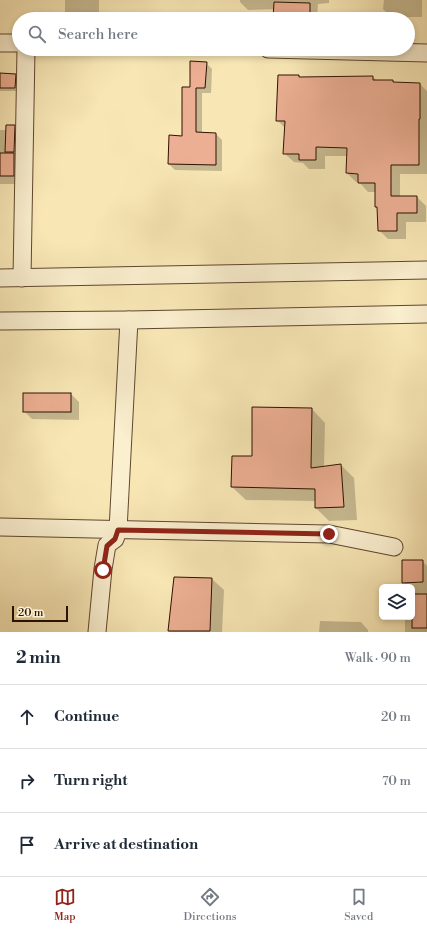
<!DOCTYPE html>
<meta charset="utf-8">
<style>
body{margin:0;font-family:"Libre Bodoni",serif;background:#f2f2f3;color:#1f2937}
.controls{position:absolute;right:12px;bottom:12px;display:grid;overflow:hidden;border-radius:6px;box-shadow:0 2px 6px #0003}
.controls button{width:36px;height:36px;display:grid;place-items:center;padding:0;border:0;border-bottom:1px solid #e0e1e3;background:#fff;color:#1f2937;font:20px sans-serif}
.scale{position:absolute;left:12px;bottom:10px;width:56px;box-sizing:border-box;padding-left:4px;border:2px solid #2d1101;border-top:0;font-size:11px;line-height:14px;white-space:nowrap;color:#2d1101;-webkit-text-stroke:3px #faefcf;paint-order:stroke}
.stop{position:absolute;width:12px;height:12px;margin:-9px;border:3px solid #8f2418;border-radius:50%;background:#fff}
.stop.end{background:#8f2418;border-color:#fff;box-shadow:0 1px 4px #0008}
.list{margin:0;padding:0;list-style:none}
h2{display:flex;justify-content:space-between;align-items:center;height:52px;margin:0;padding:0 16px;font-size:17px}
h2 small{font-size:13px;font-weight:400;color:#747a83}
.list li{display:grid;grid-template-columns:26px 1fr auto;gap:12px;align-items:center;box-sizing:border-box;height:64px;padding:0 16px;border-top:1px solid #e0e1e3}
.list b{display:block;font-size:15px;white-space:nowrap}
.list em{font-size:13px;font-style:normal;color:#747a83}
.icon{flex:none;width:22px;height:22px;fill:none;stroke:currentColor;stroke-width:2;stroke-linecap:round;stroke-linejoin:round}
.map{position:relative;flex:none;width:427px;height:632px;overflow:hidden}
.search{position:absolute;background:#fff;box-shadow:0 2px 6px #0003;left:12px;right:12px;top:12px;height:44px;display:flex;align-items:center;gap:10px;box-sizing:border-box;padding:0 14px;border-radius:22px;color:#747a83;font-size:15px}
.sheet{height:244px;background:#fff}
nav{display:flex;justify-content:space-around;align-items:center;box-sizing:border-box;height:56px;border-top:1px solid #e0e1e3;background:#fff;font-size:11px;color:#747a83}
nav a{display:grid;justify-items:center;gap:2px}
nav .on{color:#8f2418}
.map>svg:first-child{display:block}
.shadow{fill:#0003}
.building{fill:#ecaf93;stroke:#2d1101}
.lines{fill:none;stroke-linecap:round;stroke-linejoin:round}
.street-casing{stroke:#60462e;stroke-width:19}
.street{stroke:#faefcf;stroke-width:17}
.route{stroke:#8f2418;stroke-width:5}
</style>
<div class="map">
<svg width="427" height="632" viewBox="0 0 427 632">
<rect width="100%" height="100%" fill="#f8e7b5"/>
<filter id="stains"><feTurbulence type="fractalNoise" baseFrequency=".005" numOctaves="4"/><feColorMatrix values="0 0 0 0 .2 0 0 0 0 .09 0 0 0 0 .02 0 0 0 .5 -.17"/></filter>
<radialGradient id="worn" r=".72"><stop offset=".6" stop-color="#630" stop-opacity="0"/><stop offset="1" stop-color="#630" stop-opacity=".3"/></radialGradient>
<g class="shadow">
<path d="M65,0H99V19H69L65,15Z"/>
<path d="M240,0H329V3L318,4L317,19H274L275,9L248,10L240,2Z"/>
<path d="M384,0H422V17H399V19H377V13H387L383,9Z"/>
<path d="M206,63L212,69L211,93H202V134H216L222,140V171L175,170L169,164L170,136L183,137L191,88Z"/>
<path d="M0,74H15L19,78V91H0Z"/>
<path d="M299,76L300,78L373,77L377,81H393L395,84H420L427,91V174H400V197H417L426,206V222H406V239H388L379,230L378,209L376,207V192H368L359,182H356L347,173L348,156H325V169H309L303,163L294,162L284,153L285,128L277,120Z"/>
<path d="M14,126L22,134V184H0V130H7Z"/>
<path d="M71,394L79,402V420L32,419L24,411Z"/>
<path d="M312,409L325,423L324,467L341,465L354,478L357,520L329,521L316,508V501L246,500L232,487L253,457Z"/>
<path d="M422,561L427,566V632H405V617H412V587H405V583L403,582Z"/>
<path d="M212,579L224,590L222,632H170L169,631Z"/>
<path d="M320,621L361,622L368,630V632H319Z"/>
</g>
<g class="building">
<path d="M274,2L310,3V19H273Z"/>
<path d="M190,61L207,62L205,88H196V132L216,133V165L168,164L169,135L182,136V87H190Z"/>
<path d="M0,73L16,74L15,88H0Z"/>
<path d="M278,75H299V77L373,76V80H393V82L420,83V119H419V165H391V196H417V213H397V231H378L377,207H375V183H358V174L346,173L347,148L316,147V160H299V154H283L285,121H276Z"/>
<path d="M6,125H15L14,152H5Z"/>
<rect x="0" y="153" width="14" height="23"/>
<rect x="23" y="393" width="48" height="19"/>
<path d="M252,407L312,408L311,468L341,464L344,507L315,508V489L231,487L232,456H252Z"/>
<path d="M402,560H423V582L402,583Z"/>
<path d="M174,577L212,578L210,631H168Z"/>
<rect x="412" y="594" width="15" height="34"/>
</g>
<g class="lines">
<defs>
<g id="street">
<path d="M0,43H19"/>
<path d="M268,49L427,53"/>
<path d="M0,278L427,270"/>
<path d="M22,278L26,49"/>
<path d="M0,321L129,320L427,314"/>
<path d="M0,527L329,534L394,547"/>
<path d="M97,632L103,569L107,545L115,539L118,530L129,320"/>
</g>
</defs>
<use href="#street" class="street-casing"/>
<use href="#street" class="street"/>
</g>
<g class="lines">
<path class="route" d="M103,570L107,546L115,539L118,530L329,534"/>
</g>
<rect width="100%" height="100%" filter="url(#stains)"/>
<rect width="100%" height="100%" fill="url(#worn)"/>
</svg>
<div class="controls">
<button><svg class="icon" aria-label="layers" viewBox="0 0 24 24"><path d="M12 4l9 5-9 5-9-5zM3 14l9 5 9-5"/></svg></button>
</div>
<div class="scale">20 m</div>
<div class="stop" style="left:103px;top:570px"></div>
<div class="stop end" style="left:329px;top:534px"></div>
<div class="search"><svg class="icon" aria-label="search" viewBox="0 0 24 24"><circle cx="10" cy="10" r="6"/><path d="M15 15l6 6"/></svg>Search here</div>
</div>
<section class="sheet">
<h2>2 min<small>Walk · 90 m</small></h2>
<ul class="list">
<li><svg class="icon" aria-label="ahead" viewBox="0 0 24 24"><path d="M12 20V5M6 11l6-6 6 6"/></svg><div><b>Continue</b></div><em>20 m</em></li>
<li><svg class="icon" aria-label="right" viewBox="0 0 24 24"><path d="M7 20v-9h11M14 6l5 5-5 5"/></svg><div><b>Turn right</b></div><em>70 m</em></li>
<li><svg class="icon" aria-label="arrive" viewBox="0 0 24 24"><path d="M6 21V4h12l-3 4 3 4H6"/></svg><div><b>Arrive at destination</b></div></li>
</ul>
</section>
<nav>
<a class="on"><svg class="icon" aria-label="map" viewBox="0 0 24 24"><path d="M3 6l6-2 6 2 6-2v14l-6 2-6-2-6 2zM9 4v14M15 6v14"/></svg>Map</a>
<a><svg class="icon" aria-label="directions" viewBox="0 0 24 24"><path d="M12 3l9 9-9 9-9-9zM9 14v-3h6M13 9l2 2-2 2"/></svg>Directions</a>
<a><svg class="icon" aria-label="saved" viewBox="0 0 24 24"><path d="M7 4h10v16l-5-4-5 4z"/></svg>Saved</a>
</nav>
